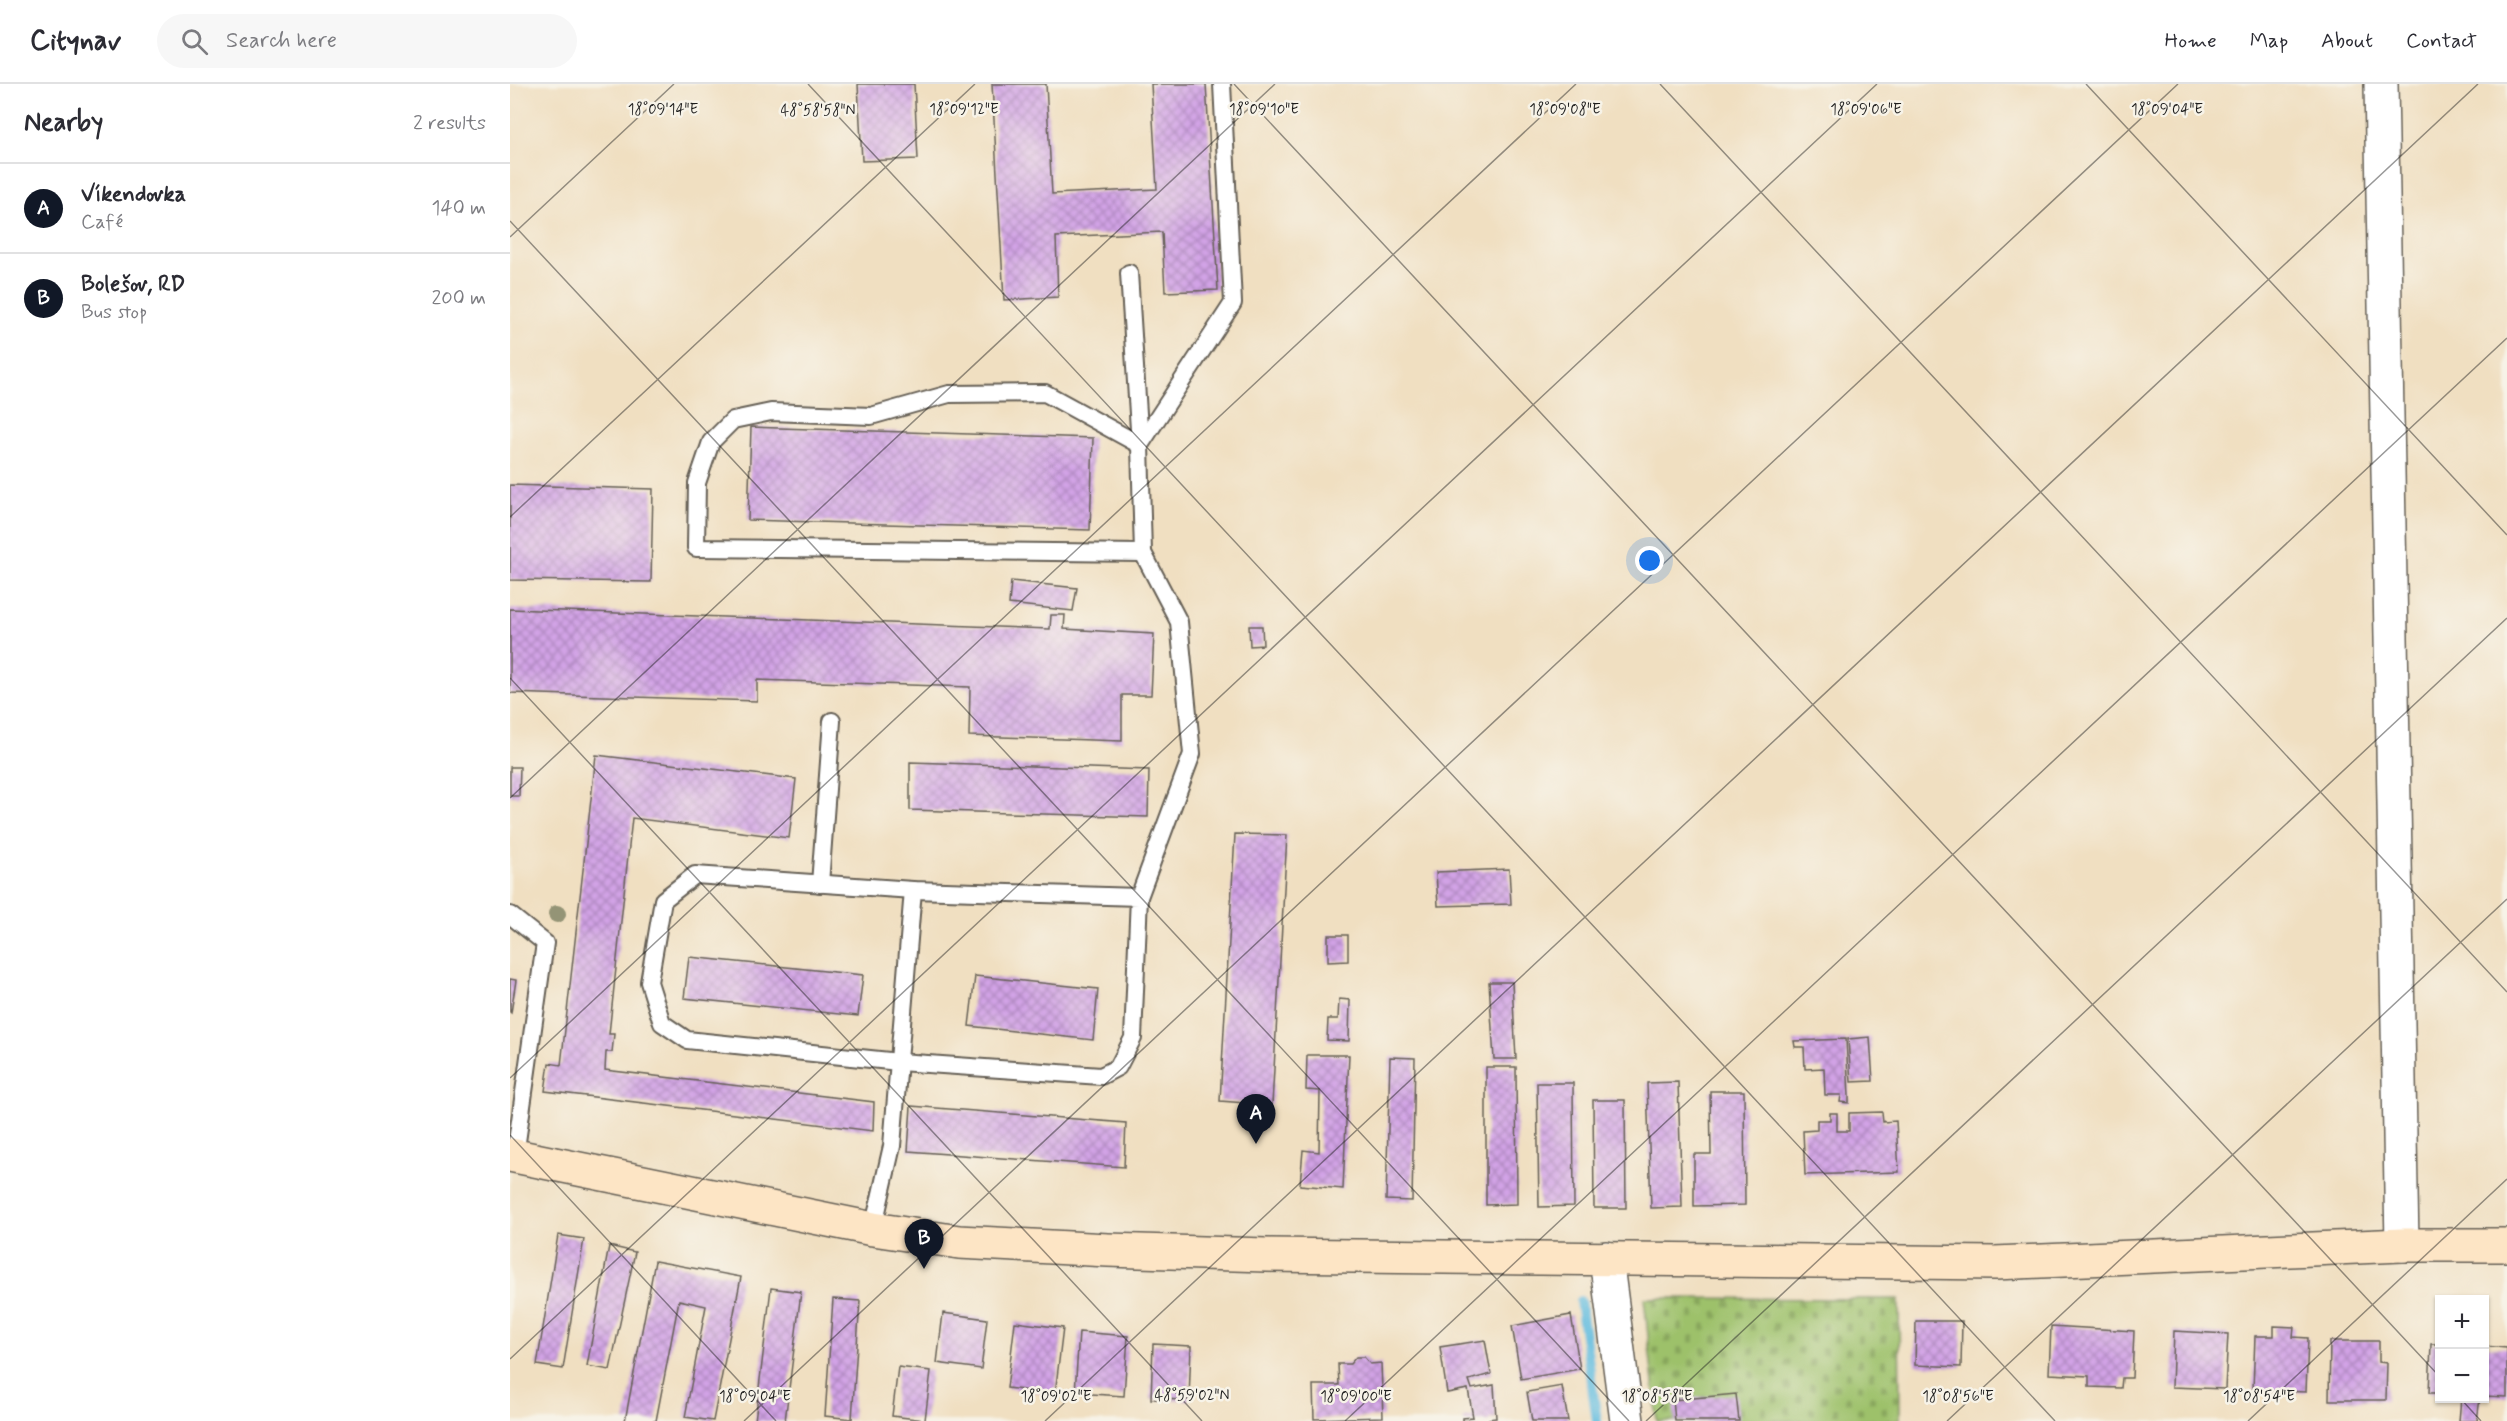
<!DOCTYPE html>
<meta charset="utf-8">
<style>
body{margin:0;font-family:Mynerve,sans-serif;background:#f7f7f7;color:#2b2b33}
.controls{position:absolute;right:18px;bottom:18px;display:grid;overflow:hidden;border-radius:0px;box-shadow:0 2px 4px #0004}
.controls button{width:54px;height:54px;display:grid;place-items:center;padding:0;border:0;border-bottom:2px solid #e1e1e2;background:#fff;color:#2b2b33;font:30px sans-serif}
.you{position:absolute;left:1140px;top:477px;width:21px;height:21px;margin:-15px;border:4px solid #fff;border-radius:50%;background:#1a73e8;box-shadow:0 0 0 9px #1a73e833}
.badge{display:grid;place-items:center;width:39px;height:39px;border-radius:50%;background:#111827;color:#fff;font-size:20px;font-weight:700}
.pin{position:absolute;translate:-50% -50px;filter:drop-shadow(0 2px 3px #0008)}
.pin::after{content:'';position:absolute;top:32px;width:21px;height:18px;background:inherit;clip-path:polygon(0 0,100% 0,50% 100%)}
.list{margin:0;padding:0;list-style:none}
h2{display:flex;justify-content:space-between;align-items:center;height:78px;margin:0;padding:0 24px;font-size:26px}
h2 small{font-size:20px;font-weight:400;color:#7c7c81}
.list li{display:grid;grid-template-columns:39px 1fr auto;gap:18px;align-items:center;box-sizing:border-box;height:90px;padding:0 24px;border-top:2px solid #e1e1e2}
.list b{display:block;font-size:22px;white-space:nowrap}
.list p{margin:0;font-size:20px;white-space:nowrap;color:#7c7c81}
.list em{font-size:20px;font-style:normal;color:#7c7c81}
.icon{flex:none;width:33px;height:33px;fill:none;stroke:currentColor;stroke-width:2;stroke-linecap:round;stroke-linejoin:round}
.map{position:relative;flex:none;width:1997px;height:1337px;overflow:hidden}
header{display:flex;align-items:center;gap:36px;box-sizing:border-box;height:84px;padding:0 30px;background:#fff;border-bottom:2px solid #e1e1e2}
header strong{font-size:28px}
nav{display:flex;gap:33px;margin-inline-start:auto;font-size:21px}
.search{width:420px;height:54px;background:#f7f7f7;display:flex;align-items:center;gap:15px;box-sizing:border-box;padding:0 21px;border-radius:33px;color:#7c7c81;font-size:22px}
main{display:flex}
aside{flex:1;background:#fff}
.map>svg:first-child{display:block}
.cemetery{fill:url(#cemetery-stones);stroke:#5c6e44;stroke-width:1.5}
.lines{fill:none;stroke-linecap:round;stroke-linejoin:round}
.stream{stroke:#61bcdf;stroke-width:10}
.building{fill:url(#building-cross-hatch)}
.lane-casing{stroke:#666056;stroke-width:20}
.street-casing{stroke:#666056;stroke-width:36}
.secondary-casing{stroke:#666056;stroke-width:36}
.lane{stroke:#fff;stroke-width:16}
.street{stroke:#fff;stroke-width:33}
.secondary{stroke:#fde5c5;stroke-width:33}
.tree{fill:#949476}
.ticks{fill:none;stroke:#1c1c1c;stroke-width:1.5;stroke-opacity:0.45}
.ticks-label{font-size:15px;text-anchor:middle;fill:#1c1c1c;stroke:#f7f3e8;stroke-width:5;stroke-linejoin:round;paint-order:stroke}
</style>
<header>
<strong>Citynav</strong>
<div class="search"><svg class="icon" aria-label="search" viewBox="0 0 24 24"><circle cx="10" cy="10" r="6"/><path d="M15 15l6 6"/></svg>Search here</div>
<nav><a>Home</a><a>Map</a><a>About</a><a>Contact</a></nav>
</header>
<main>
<aside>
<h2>Nearby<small>2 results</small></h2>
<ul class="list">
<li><span class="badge">A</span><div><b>Víkendovka</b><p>Café</p></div><em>140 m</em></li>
<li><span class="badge">B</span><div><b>Bolešov, RD</b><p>Bus stop</p></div><em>200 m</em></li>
</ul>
</aside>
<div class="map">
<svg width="1997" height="1337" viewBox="0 0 1997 1337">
<defs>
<pattern id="cemetery-stones" width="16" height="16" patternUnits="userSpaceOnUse" patternTransform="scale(1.5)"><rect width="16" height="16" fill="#9dc16b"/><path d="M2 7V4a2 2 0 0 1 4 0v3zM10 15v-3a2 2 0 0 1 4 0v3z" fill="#87a55c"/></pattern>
<pattern id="building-cross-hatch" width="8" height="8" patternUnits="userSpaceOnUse" patternTransform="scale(1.5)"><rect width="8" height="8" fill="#d2a3e6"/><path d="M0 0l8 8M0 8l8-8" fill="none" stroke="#aa84ba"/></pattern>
</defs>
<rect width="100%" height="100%" fill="#f7f3e8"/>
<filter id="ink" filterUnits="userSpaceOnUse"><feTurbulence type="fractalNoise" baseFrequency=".0167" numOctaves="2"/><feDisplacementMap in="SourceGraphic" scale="12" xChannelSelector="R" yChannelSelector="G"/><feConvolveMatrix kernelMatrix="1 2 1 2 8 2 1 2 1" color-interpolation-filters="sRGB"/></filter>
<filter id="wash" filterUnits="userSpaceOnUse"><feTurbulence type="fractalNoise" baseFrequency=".008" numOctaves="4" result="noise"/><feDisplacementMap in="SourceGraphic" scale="24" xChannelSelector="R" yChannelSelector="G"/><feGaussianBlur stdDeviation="1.35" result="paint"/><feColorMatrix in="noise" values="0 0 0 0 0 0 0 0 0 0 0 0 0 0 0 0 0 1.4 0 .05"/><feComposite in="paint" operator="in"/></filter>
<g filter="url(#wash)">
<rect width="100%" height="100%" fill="#f0dfc1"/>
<path class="cemetery" d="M1134,1214L1389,1215L1390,1337H1147Z"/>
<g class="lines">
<path class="stream" d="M1070,1217L1087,1337"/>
</g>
<g id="blocks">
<g class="building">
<path d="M348,0H404L408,75L352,77Z"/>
<path d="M482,0H536L542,110L647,105L641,0H696L708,206L655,208L652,148L546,153L548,213L494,216Z"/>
<path d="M241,343L583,354L580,446L238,436Z"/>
<path d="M0,401L143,405L141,498L0,496Z"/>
<path d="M501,497L567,504L563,527L499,520Z"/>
<path d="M0,525L540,545L541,531H555L554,545L644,550L641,611H612V657L459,652L460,603L247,596V617L0,609Z"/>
<path d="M739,542H752L753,561L740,562Z"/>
<path d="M86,671L286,695L279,754L122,734L99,950H104L102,968H96L95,986L364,1018L363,1047L35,1007L39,979L51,981Z"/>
<path d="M400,678L639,686L638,733L400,726Z"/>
<path d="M0,683H10L9,712H0Z"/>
<path d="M725,750L777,751L762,1021L710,1017Z"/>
<path d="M999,785L1001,820L928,822L926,788Z"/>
<path d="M818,851H838V877L818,878Z"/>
<path d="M179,873L353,891L348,932L174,914Z"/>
<path d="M465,892L588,905L583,956L459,942Z"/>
<path d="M0,895L6,896L1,929L0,928Z"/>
<path d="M979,898H1002L1006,975H984Z"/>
<path d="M829,915L840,916L839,957L817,956L818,935H828Z"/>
<path d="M1360,953L1363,997L1341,998L1338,955Z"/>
<path d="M1336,955L1339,1012V1019L1330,1018L1331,1011H1315L1314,984L1295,985L1294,963H1285L1284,957Z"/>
<path d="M797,971H839L833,1105L790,1101L793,1066L809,1068L810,1007L796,1006Z"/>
<path d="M880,973L905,974L902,1117L876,1116Z"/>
<path d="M976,983H1006L1007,1120L976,1121Z"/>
<path d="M1168,998L1172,1123L1141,1124L1137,999Z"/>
<path d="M1027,999H1063L1064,1122L1029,1123Z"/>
<path d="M1200,1007H1234L1235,1121L1184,1122V1070H1201Z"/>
<path d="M1083,1016H1115L1116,1124H1084Z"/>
<path d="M401,1022L616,1039L614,1083L398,1067Z"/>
<path d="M1372,1028L1373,1038L1386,1037L1389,1088L1295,1091L1293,1047L1307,1046V1036H1320V1029H1327V1047H1339V1029Z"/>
<path d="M48,1151L74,1155L53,1285L27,1281Z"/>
<path d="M99,1162L125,1168L100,1286L77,1282Z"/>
<path d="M145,1177L231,1193L203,1337L175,1333L196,1222L169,1216L146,1337H115Z"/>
<path d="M261,1204L291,1208L275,1337H245Z"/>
<path d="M323,1215L350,1217L342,1335L315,1332Z"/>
<path d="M433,1229L477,1235L471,1285L427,1279Z"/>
<path d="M1061,1231L1070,1285L1011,1295L1002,1242Z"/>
<path d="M1406,1237H1452L1451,1283L1405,1281Z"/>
<path d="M505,1238L553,1244L545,1310L497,1304Z"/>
<path d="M1541,1242L1624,1247L1622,1294H1612L1611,1304L1579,1303V1292L1539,1290Z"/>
<path d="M1764,1242L1784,1243L1783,1253L1798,1254L1796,1308L1743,1306L1745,1252H1764Z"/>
<path d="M1664,1247L1718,1250L1715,1305L1662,1303Z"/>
<path d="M569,1248L618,1252L614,1312L565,1309Z"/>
<path d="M975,1256L981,1290L959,1296L962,1305L984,1301L986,1334L979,1335V1337H953V1334L963,1333L958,1305L937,1309L930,1263Z"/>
<path d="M1820,1257H1869V1278L1877,1279L1876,1316H1819Z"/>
<path d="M643,1260L681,1262L679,1316L641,1315Z"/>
<path d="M1921,1260H1929V1309H1919Z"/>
<path d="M1974,1262L1997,1264V1313L1974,1312Z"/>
<path d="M846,1273H854L860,1280L871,1279L873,1333L804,1335L803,1301H829L828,1280H840Z"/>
<path d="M388,1283L421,1287L415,1336L382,1332Z"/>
<path d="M1052,1302L1058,1337H1022L1017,1308Z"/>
<path d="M1226,1310L1229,1337H1165L1163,1316Z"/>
<path d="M1951,1314H1970L1967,1337H1949Z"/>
</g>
</g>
</g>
<g filter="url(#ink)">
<use href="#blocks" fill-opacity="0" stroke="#666056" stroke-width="1.5"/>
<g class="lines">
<defs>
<g id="lane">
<path d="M619,189L630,361L633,469L669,538L682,670L629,813L623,954L608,983L591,992L389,978L177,956L152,939L139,898L153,816L185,791L403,806L629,813"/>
<path d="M633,469L186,464L187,399L201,358L223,336L261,328L361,332L439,310L535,309L630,361L723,219L712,0"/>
<path d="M310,800L322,637"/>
<path d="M0,831L35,859L5,1072"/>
<path d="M363,1145L382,1062L403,806"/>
</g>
<g id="street">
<path d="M1871,0L1892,1161"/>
<path d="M1096,1174L1117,1337"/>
</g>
<path id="secondary" d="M0,1071L363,1145L449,1158L598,1166L756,1171L1485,1179L1892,1161H1997"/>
</defs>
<use href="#lane" class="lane-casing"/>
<use href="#street" class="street-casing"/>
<use href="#secondary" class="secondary-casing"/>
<use href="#lane" class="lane"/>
<use href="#street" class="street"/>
<use href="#secondary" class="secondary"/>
</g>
<circle class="tree" cx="47" cy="830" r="9"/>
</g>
<path class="ticks" d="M298,0L1545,1337M724,0L1930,1293M1150,0L1997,908M1576,0L1997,451M0,137L1119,1337M0,153L164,0M0,433L465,0M0,594L692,1337M0,714L765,0M0,994L1066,0M0,1051L266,1337M0,1275L1367,0M1950,1314L1971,1337M234,1337L1668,0M535,1337L1968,0M835,1337L1997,254M1136,1337L1997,534M1437,1337L1997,815M1738,1337L1997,1095"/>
<g class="ticks-label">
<text x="153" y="30">18°09'14"E</text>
<text x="454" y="30">18°09'12"E</text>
<text x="754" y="30">18°09'10"E</text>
<text x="1055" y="30">18°09'08"E</text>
<text x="1356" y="30">18°09'06"E</text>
<text x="1657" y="30">18°09'04"E</text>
<text x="308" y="31">48°58'58"N</text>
<text x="682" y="1316">48°59'02"N</text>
<text x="245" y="1317">18°09'04"E</text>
<text x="546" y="1317">18°09'02"E</text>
<text x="846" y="1317">18°09'00"E</text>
<text x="1147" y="1317">18°08'58"E</text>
<text x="1448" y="1317">18°08'56"E</text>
<text x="1749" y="1317">18°08'54"E</text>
</g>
</svg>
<div class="controls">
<button>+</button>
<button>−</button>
</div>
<div class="you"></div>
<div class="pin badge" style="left:746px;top:1060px">A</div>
<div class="pin badge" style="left:414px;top:1185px">B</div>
</div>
</main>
